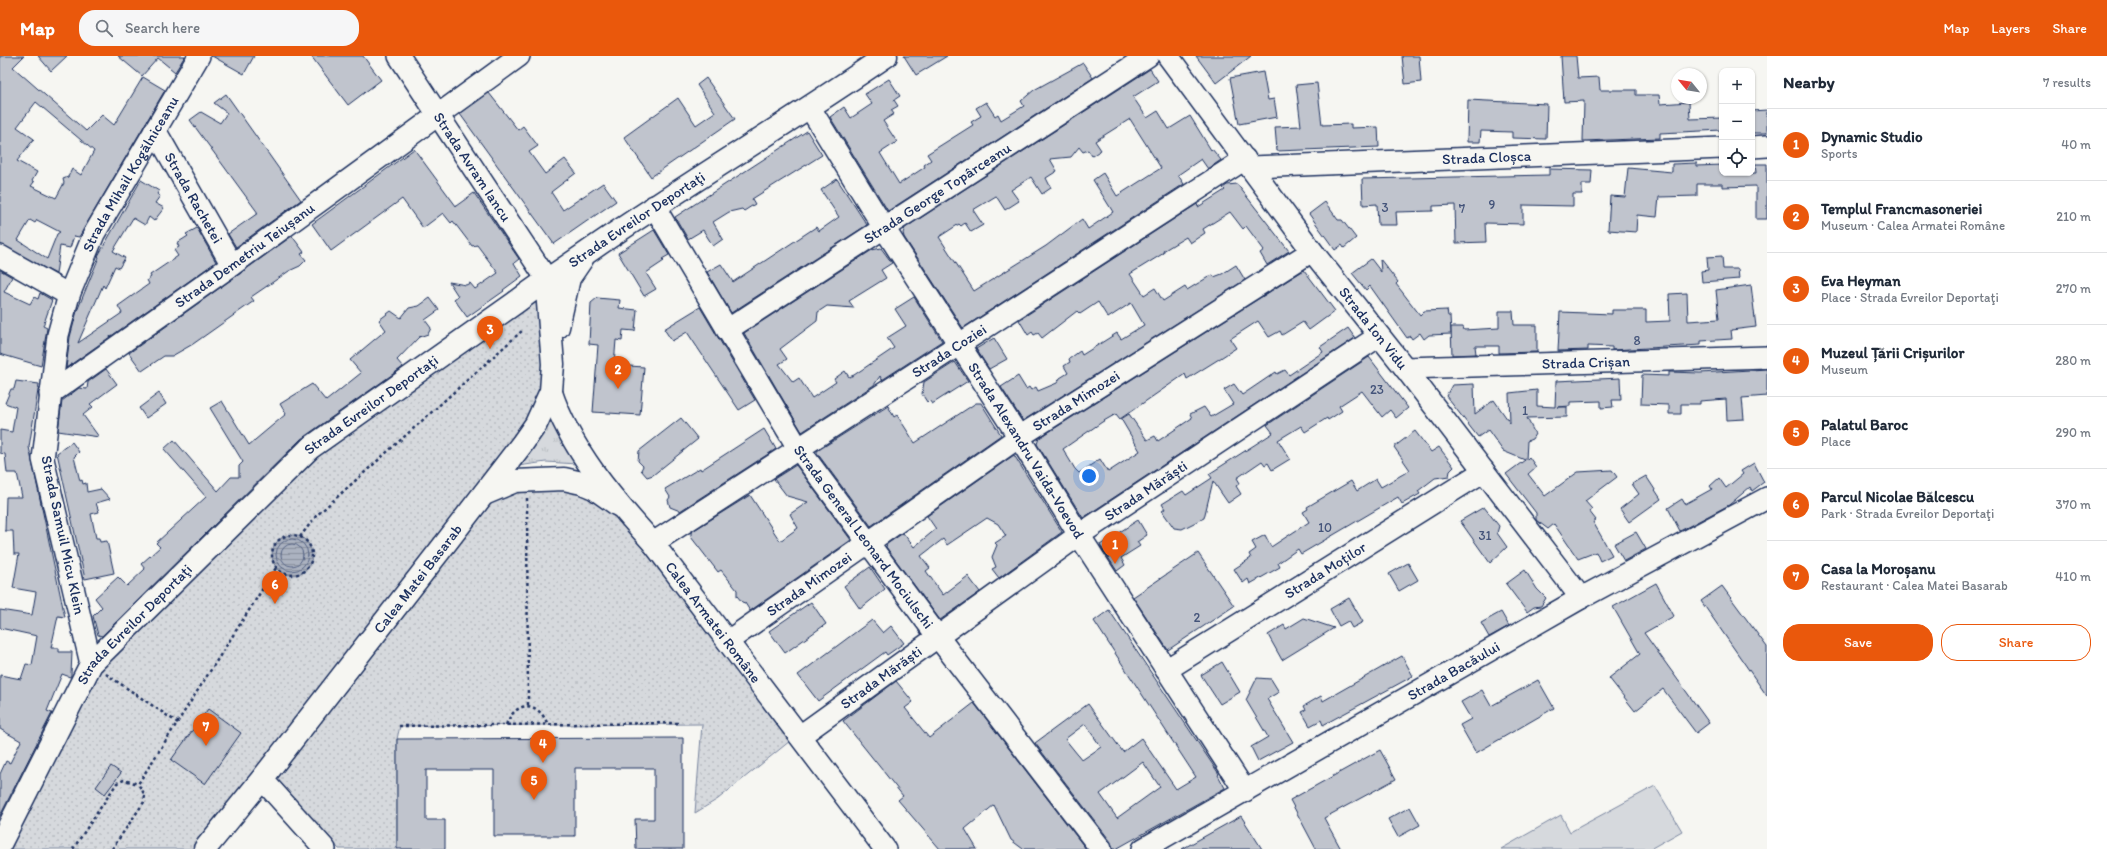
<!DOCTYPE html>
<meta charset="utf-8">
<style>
body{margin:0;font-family:Itim,sans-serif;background:#f6f6f7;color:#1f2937}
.controls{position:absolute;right:12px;top:12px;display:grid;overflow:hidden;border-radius:8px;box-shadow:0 1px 3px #0004}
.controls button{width:36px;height:36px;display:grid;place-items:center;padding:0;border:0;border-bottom:1px solid #e0e1e3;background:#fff;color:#1f2937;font:20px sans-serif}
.compass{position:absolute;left:1671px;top:12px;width:36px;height:36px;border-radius:50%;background:#fff;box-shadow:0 1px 3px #0004;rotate:300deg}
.you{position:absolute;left:1089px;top:420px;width:14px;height:14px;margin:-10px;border:3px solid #fff;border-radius:50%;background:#1a73e8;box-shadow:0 0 0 6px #1a73e833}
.badge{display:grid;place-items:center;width:26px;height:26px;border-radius:50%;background:#ea580c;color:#fff;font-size:13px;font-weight:700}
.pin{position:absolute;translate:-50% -33px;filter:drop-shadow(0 1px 2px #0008)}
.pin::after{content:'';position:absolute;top:21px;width:14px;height:12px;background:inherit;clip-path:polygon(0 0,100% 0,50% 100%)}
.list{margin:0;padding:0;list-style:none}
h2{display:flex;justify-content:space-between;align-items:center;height:52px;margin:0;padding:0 16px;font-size:17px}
h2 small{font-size:13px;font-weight:400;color:#747a83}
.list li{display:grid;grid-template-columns:26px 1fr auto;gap:12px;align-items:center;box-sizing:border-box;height:72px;padding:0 16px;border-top:1px solid #e0e1e3}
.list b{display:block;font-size:15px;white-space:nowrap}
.list p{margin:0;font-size:13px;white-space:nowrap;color:#747a83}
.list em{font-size:13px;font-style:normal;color:#747a83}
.actions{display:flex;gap:8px;padding:12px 16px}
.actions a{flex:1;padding:9px 0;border:1px solid #ea580c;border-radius:16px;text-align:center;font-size:14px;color:#ea580c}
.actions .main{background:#ea580c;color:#fff}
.icon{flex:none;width:22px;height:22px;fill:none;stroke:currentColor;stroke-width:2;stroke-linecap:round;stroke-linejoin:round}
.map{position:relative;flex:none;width:1767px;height:793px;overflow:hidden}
header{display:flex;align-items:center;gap:24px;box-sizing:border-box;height:56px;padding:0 20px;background:#ea580c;color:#fff}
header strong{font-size:19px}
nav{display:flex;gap:22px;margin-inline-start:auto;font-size:14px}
.search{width:280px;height:36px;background:#f6f6f7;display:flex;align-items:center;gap:10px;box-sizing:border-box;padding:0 14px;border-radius:16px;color:#747a83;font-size:15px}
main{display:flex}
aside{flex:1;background:#fff}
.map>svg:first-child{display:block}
.grass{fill:url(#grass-tufts);stroke:#78849e}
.park{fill:url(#park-dots);stroke:#78849e}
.pitch{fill:#d6d9dd;stroke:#78849e}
.water{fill:url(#water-rules);stroke:#717e99}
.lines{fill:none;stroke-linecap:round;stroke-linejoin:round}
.shore{stroke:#556385;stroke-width:1}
.building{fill:#c0c4cd;stroke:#1b2f5e;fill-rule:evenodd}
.minor-casing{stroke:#1b2f5e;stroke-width:24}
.major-casing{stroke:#1b2f5e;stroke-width:25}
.path{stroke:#1b2f5e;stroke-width:2.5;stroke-dasharray:3 3;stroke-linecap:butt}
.minor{stroke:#f6f6f2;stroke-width:21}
.major{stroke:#f6f6f2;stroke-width:22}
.labels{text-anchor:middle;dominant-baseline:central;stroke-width:4;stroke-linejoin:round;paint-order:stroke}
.number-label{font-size:13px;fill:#44547a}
.street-label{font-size:15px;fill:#1b2f5e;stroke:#f6f6f2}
</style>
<header>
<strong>Map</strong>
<div class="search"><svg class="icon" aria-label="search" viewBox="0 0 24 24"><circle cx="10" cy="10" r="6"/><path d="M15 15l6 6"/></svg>Search here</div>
<nav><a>Map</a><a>Layers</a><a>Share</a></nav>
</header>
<main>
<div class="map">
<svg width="1767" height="793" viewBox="0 0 1767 793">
<defs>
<pattern id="grass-tufts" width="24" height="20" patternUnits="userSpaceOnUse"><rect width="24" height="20" fill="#d6d9dd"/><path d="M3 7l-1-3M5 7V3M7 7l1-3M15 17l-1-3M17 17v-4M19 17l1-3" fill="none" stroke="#b7bbc0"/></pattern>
<pattern id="park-dots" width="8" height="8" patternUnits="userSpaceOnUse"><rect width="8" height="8" fill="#d6d9dd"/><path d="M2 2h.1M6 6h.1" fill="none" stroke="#b7bbc0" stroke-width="1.8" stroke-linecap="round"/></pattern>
<pattern id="water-rules" width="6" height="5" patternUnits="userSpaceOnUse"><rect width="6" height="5" fill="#abb2c0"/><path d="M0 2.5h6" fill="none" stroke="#8a919f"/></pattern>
</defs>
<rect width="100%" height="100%" fill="#f6f6f2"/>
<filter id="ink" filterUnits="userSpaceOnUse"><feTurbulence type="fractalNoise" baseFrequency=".025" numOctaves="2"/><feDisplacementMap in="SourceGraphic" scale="8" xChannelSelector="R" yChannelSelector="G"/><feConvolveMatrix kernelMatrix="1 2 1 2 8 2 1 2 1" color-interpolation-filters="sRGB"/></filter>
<g filter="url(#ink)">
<path class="grass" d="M552,359L577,408L546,406L511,411Z"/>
<path class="park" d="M546,222L551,335L484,438L515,425L583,436L617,458L790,685L718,743L695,757L702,668L400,670L397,683V793H339L275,722L205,793H0L91,608L310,392Z"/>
<path class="pitch" d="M1655,730L1682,775L1650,793H1501L1561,759L1570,776Z"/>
<circle class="water" cx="292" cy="499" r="20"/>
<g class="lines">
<g class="shore">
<circle cx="292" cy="499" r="16"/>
<circle cx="292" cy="499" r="11"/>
</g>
</g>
<g class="building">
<path d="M0,0H24L13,11L86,75L102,59L114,69L143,21L165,34L79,181L74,180L70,192L60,190L56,218L0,188ZM36,46L94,95L81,119L72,113L68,121L63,123L64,127L56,142L31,130L34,126L32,125L37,116L17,105L34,83L17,71ZM30,164L35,167L37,164L60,176L57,178L47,203L18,184Z"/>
<path d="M38,0H67L51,15Z"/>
<path d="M118,0H185L175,16L158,2L142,20Z"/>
<path d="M212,0H254L244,18Z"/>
<path d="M311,0H363L381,24L348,49Z"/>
<path d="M904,0H947L916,19Z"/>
<path d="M1196,0H1251L1216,27Z"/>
<path d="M1402,0H1419L1421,26L1405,28Z"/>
<path d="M1561,0H1576L1578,22L1599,21L1600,34H1636V39H1659L1660,48L1689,46L1690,63L1722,62V74L1660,77V82L1583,85L1584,45L1564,46Z"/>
<path d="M1083,7L1093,22L888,155L830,61L844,51L851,62L872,48L865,38L889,23L900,40L894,44L898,50L891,54L894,58L883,65L897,86L880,97L899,128L925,111L924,109L931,104L927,98L973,69L971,66L981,60L976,52L986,46L995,60L998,58L1001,64L1024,50L1021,45L1034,34Z"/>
<path d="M1150,13L1158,25L1133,41L1147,62L1158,55L1169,73L1190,60L1211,94L1212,93L1221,104L1208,113L1201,103L1178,119L1184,128L963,272L904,181L903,177L905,172ZM1130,63L1161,112L1117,140L1103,117L1093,124L1113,156L1088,173L1082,163L1046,190L974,235L939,181L959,168L961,170L965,167L971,176L983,169L973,154L996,140L1005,154L1019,145L1011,134L1031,121L1042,138L1051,132L1046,122L1057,115L1050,103L1071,101L1079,91L1083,96L1088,94L1092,100L1101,94L1095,85Z"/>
<path d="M1263,16L1268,44L1274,43L1277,61L1239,68L1230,22Z"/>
<path d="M706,22L735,63L651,121L624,81L678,42L696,69L715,56L697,29Z"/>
<path d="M1317,27L1322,69L1351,68V72L1378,71L1379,91L1277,95L1275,71L1301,70L1296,29Z"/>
<path d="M489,37L518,74L523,70L538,90L529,96L545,118L565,103L576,117L551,136L563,154L603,127L616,145L554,188L460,58Z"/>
<path d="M226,38L301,144L236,191L228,178L258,157L190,64L201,56L220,67L227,57L214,47Z"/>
<path d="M1468,44L1547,48L1546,83L1512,82V76L1481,75L1480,86H1467Z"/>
<path d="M1767,54V77H1752V55Z"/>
<path d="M807,75L822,99L752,143L755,148L744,155L742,153L729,156L713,166L723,183L713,190L703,174L688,183L675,161Z"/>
<path d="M414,93L456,150L474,137L519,203L514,207L522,220L503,234L504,235L467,261L454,243L458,240L449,226L466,229L470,227L475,233L498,217L477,189L472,190L453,165L451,167L443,157L423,172L402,143L331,195L312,168Z"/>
<path d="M1697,107V110L1722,109V117H1756L1755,108H1767V163H1756V130L1722,131V128H1697V140L1659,141L1657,161L1637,159L1636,176L1608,174L1610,140L1625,141L1628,112L1672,116V108Z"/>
<path d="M1549,113L1592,114L1591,128H1582V138H1573V150L1523,149V168L1485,167L1486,186L1456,187L1455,149L1433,150V155L1396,156L1397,169H1378L1377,148L1363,149L1362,123L1549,119Z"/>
<path d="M837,123L867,169L731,257L707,216L721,208L733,226L816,171L819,175L839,161L821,134Z"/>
<path d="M141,124L159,135L157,138L160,140L155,147L164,152L154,165L149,161L145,169L133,162L113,195L125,202L119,212L115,210L105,232L103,229L78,287L122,257L118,250L149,228L147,224L151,221L150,219L178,200L174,194L179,191L177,187L188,180L186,178L197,172L216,206L66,312L70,281L77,255L99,201L98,200Z"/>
<path d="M1237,128L1289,195L1267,209L1260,197L1264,194L1246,170L1243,173L1230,156L1203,173L1205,177L1190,187L1186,181L1163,195L1164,197L1130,218L1144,239L1155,232L1163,245L1185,231L1187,234L1210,220L1213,219L1214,221L1222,218L1236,209L1245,224L1023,365L1001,331L1018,320L1026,333L1029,331L1031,334L1036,331L1038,335L1057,327L1060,322L1068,317L1064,310L1070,306L1069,303L1080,295L1082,299L1117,277L1121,283L1144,269L1131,247L1108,262L1098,246L1080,258L1077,255L1042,282L1038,277L1034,279L1032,276L1028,279L1019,264L1197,148L1198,151L1225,134L1223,132L1227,129Z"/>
<path d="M1325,146L1338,164H1342L1356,182L1344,192L1342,189L1335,194L1309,158Z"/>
<path d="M654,174L669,199L662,203L664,205L646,217L656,233L644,240L618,197Z"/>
<path d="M292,180L304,196L301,198L306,204L300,210L289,215L251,241L254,245L193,288L172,300H164L142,315L129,297Z"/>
<path d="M881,192L892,207L881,214L886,222L849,245L854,252L827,250L818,256L817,265L780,293L787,303L779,308L793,326L799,322L812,342L836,326L834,323L845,315L849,321L854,319L894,292L887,282L906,270L895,253L914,241L942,285L882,324L880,320L874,329L802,376L744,277L872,194Z"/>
<path d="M1722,200L1723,213H1738L1739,223L1702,226L1701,215L1708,214L1707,201Z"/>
<path d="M1371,203L1381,216L1380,203L1398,226L1396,228L1420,259L1424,255L1447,254L1448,260H1450L1451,278L1429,279L1424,283L1420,277L1412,283L1410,280L1407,282L1370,230L1366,234L1352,217Z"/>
<path d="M0,214L12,221L4,236L30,248L34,241L38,243L40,237L52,244L43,270L47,272L41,310L0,298Z"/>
<path d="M1304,214L1335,255L1309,274L1303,266L1282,279L1280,275L1269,281L1258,265L1230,283L1236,292L1219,303L1187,323L1185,318L1120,363L1116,358L1102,366L1063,393L1075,413L1079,417L1100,403L1108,416L1140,395L1121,363L1129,358L1147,384L1155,380L1158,385L1192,362L1190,358L1204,351L1211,361L1233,348L1224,334L1234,328L1242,339L1276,316L1277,318L1285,314L1289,319L1323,296L1320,291L1348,272L1355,282L1083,462L1037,388L1039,382Z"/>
<path d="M1751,229L1756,271L1731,274L1732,283L1701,285V289L1612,294V291L1588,290V294L1558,295L1560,256L1612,258V254H1646V266L1670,265L1669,238L1687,237L1688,265L1719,263L1716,234Z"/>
<path d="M430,242L439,254L425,264L431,272L428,278L419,281L397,304L403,311L301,383L102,580L98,579L93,560L102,551L95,542L118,521L127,530L145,513L141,508L160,491L156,487L206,441L164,393L174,384L218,435L231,421H239V410L243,406L210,352L222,345L249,389L286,358L280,348L312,328L326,345L361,317L350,304L386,274L379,264L391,255L401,262L409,252L419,250Z"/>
<path d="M597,242L620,244L619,252L637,254L635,275L623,274L622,285L616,284L614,309L644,311L640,359L593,356L598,289L589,288L591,247Z"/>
<path d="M700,251L755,344L739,354L687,276L672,285L664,273Z"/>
<path d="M1499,255H1513L1514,269H1537V296L1499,297V290H1475L1476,298L1452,299L1451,271H1463L1464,274L1499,272Z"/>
<path d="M994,282L1007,303L989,313L976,293Z"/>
<path d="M1369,301L1408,352L1396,362L1390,354L1382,361L1362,335L1339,350L1342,355L1328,364L1327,362L1305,376L1301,370L1278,384L1290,403L1272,414L1268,407L1265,409L1262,405L1237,422L1240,427L1236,430L1241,438L1228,447L1213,425L1204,462L1182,473L1174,472L1162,455L1165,453L1162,448L1183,435L1186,439L1212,422L1209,418L1273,377L1267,369Z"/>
<path d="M955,306L968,325L932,348L929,344L927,346L922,338L924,326Z"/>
<path d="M106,313L117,328L90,348L93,351L83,359L99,381L58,375L62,345L79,332L87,333L88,326Z"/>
<path d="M1767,313V340L1742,342L1744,363L1727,364L1726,343L1700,345V348H1681V358H1669V349L1641,348L1642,319L1669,320V316L1700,317Z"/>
<path d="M1620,322L1621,344H1612L1613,351L1601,352V345L1570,346V350L1557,351H1567V361L1527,362L1535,378L1532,383L1527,385L1526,404L1529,401L1536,411L1528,418L1545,440L1578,416L1612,414L1617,421L1585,445L1592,453L1589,455L1596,464L1593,466L1612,499L1600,505L1596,496L1578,503L1554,468L1548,473L1536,464V457L1506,418L1525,404L1503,395L1488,374L1478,381L1446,340L1452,329L1474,328L1475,358L1494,344L1510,367L1509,337L1537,334V350L1555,351L1556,325Z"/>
<path d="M16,325L39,328L29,391L65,561L58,560L51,592H59V596H72L71,619L70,621L62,618L47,655L52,657L0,760V718L6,705L10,707L21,685L0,673V619L21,623L26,608L32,609L37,580L0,572V554L32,559L36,536L13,532L19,498H14L13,475H5L6,441H22L17,417H7L5,398L0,397V374L12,376L16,351L5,347L11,333H14Z"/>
<path d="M159,337L166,348L146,362L139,352Z"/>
<path d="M976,347H981L1001,379L871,470L817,397V395L888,350L894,361L897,359L915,387Z"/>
<path d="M681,362L698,383L653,419L647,421L641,414L643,410L638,405L639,395Z"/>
<path d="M764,373L776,393L680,455L670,451L668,444L670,441L665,433L700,412L701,414Z"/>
<path d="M1415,375L1431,396L1439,391L1454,411L1450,415L1449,420L1435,422L1418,435L1420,438L1402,448L1398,441L1301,498L1298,493L1278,507L1280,511L1250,528L1248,523L1243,527L1234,513L1251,502L1249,498L1256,493L1252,486L1265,479L1271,491L1309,466L1303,456L1308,453L1307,451L1351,425L1357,435L1376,423L1381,431L1410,414L1394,391Z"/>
<path d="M72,386L79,396L74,401L80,425L82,424L83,428L86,427L87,436L101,433L110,443L96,447L99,456L91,458L96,482H99L100,486L107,485L114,517L85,523L57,397Z"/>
<path d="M1014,399L1062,476L999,522L992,513L996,511L992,501L997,489L995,487L1006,480L998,468L987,462L947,489L943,483L921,500L930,512L926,515L943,539L968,520L980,536L940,564L886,491L887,488L903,477L914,491L936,473L927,460Z"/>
<path d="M1754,407L1764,426L1752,435L1750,431L1729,449L1680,475L1668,452L1682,443L1685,448L1712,433L1710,430L1719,422L1726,432L1743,418L1741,415Z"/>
<path d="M796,409L851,484L750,555L745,547L742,546L737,540V534L721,514L718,516L691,481V476L750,439L780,485L798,472L790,458L808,446L787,440L774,423Z"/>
<path d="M1646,420L1661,443L1629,466L1620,453L1639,438L1632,428Z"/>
<path d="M1484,451L1499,470L1497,477L1507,491L1490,507L1460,465Z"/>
<path d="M1138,464L1147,479L1137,486L1140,490L1121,502L1125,509L1117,515L1100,489Z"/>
<path d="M1636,476L1646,493L1624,505L1614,488Z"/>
<path d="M1198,497L1234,550L1168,594L1133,541Z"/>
<path d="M1408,507L1418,524L1399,535L1389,518Z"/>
<path d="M870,511L885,533L860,553L844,530Z"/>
<path d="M1525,514L1537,533L1546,542L1541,550L1534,551L1527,556L1506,528Z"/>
<path d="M1656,527L1674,560L1644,577L1709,667L1696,677L1663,633L1635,655L1609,622L1640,598L1613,551Z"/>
<path d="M1722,530L1767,591V640L1701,545Z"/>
<path d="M1349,542L1363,566L1352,572L1348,565L1339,570L1330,553Z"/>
<path d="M811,546L826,568L785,597L769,575Z"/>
<path d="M1109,554L1219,718L1218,719L1225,732L1116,793H1113L1111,786L1035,687L1088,648L1123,696L1141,682L1176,733L1196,721L1094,565ZM1085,668L1101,691L1082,704L1065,683ZM1143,706L1160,731L1117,762L1100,738Z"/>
<path d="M1501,556L1509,570L1489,581L1481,567Z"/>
<path d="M1304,562L1334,572L1282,604L1268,579L1284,569L1286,573Z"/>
<path d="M872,564L883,577L891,570L904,587L887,599L885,596L818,645L798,619Z"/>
<path d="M1402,600L1413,620L1323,669L1321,664L1310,670L1302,656L1306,654L1304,650L1321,640L1323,645Z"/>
<path d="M1222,606L1240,636L1220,648L1201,619Z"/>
<path d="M1257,622L1271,623L1279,636L1267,643L1293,686L1258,705L1251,691L1268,681L1246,644Z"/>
<path d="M1538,624L1554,652L1476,697L1460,669L1471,663L1461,646L1482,634L1491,650Z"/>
<path d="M896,625L913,646L905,652L929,682L974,647L1086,793H1023L1011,784L994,749L965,773L977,793H940L898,744L903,740L843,665Z"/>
<path d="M208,653L241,677L205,728L171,704Z"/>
<path d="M683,682V793H636L635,763H654V712H575V780H494V714H426V764H445V793H397V683Z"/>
<path d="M1380,694L1396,723L1324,762L1341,793H1316L1290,744Z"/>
<path d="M111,710L121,717L105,738L96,731Z"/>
<path d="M1410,751L1420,769L1398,781L1388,763Z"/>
<path d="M1241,760L1262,793H1182Z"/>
</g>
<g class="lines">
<defs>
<g id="minor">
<path id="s1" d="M399,0L546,222"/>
<path id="s2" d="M1168,0L1312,195L1405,312L1581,542"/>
<path id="s3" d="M810,52L884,172L1015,375L1079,479L1245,735"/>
<path id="s4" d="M155,74L232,209"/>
<path d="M1752,91L1767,90"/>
<path id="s5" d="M1251,111L1722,92"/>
<path id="s6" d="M654,150L798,392L938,581L1101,793"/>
<path d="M0,200L69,239"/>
<path id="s7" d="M727,274L1148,0"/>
<path id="s8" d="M1405,312L1767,301"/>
<path id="s9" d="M551,335C570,393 613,443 653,487L885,793"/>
<path id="s10" d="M50,338L232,209L519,0"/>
<path id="s11" d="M653,487L1245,103"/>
<path id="s12" d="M728,585L1019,381L1312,195"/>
<path id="s13" d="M91,608L43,403L58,279L69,239L94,178L199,0"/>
<path id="s14" d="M1166,614L1484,415"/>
<path id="s15" d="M800,680L1079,479L1379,280"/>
<path d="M262,723L325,793"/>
<path id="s16" d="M1143,793L1581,542L1767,442"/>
</g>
<g id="major">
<path d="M558,271L569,222L582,203"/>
<path d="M484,438L515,425L564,423L582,427L594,432L618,449"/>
<path id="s17" d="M0,788L91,608L310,392L515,247C541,227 568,210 595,191C691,125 790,66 886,0"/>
<path id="s18" d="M205,793L262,723L445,488L522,388L536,368L551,335L553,308L546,222"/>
</g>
</defs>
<use href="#minor" class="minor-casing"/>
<use href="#major" class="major-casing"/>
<g class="path">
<path d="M527,442L528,650"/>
<circle cx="292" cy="499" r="20"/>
<path d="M300,481L316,460L523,274"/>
<path d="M106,618L178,667"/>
<path d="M506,669C516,644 538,644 548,669"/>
<path d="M399,670L680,667"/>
<path d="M73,793L117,727L124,724L138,728"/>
<path d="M112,793L144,746L145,739L138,728L276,512"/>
</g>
<use href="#minor" class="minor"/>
<use href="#major" class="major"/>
</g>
</g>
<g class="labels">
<g class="number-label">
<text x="1492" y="148">9</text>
<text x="1385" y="151">3</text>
<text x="1462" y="152">7</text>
<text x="1637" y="284">8</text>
<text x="1377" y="333">23</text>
<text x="1525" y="354">1</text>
<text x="1325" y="471">10</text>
<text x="1485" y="479">31</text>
<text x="1197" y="561">2</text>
</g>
<g class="street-label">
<text stroke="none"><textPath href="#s5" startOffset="236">Strada Cloșca</textPath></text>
<text stroke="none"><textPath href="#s1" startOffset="133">Strada Avram Iancu</textPath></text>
<text stroke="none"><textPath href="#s13" startOffset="513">Strada Mihail Kogălniceanu</textPath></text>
<text stroke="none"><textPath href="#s7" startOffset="251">Strada George Topârceanu</textPath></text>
<text stroke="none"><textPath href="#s4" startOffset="78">Strada Rachetei</textPath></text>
<text stroke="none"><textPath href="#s17" startOffset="908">Strada Evreilor Deportaţi</textPath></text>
<text stroke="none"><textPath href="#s10" startOffset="239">Strada Demetriu Teiușanu</textPath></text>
<text stroke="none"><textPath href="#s2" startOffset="341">Strada Ion Vidu</textPath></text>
<text stroke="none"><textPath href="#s11" startOffset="353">Strada Coziei</textPath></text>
<text stroke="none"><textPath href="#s8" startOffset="181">Strada Crișan</textPath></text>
<text stroke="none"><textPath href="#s12" startOffset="423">Strada Mimozei</textPath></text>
<text stroke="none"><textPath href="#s17" startOffset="584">Strada Evreilor Deportaţi</textPath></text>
<text stroke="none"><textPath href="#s3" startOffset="405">Strada Alexandru Vaida-Voevod</textPath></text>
<text stroke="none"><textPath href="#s15" startOffset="424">Strada Mărăști</textPath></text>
<text transform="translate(63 479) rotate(78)">Strada Samuil Micu Klein</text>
<text stroke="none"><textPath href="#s6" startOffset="392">Strada General Leonard Mociulschi</textPath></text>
<text stroke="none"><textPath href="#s14" startOffset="188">Strada Moților</textPath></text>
<text stroke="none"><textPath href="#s18" startOffset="344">Calea Matei Basarab</textPath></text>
<text stroke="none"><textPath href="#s12" startOffset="99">Strada Mimozei</textPath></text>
<text stroke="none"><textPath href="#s9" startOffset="284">Calea Armatei Române</textPath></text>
<text stroke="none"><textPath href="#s17" startOffset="260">Strada Evreilor Deportaţi</textPath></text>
<text stroke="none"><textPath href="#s16" startOffset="358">Strada Bacăului</textPath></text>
<text stroke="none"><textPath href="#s15" startOffset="100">Strada Mărăști</textPath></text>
</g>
</g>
</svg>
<div class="controls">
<button>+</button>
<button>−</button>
<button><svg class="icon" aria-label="locate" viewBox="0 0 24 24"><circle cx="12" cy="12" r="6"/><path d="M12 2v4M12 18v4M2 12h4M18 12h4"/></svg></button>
</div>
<svg class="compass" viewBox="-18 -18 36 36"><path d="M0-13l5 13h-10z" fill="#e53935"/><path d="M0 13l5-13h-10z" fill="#747a83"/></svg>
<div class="you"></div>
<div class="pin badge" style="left:1115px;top:508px">1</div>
<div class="pin badge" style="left:618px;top:333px">2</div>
<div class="pin badge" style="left:490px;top:293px">3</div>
<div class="pin badge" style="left:543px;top:707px">4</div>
<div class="pin badge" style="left:534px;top:744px">5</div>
<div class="pin badge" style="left:275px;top:548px">6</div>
<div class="pin badge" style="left:206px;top:690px">7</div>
</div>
<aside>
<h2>Nearby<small>7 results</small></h2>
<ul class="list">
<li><span class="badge">1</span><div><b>Dynamic Studio</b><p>Sports</p></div><em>40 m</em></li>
<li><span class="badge">2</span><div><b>Templul Francmasoneriei</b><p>Museum · Calea Armatei Române</p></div><em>210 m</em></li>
<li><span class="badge">3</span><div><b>Eva Heyman</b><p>Place · Strada Evreilor Deportaţi</p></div><em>270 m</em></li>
<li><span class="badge">4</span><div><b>Muzeul Țării Crișurilor</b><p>Museum</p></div><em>280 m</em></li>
<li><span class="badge">5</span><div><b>Palatul Baroc</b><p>Place</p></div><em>290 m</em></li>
<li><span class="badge">6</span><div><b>Parcul Nicolae Bălcescu</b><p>Park · Strada Evreilor Deportaţi</p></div><em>370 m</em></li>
<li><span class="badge">7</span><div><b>Casa la Moroșanu</b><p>Restaurant · Calea Matei Basarab</p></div><em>410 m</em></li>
</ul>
<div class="actions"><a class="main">Save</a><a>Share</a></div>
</aside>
</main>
